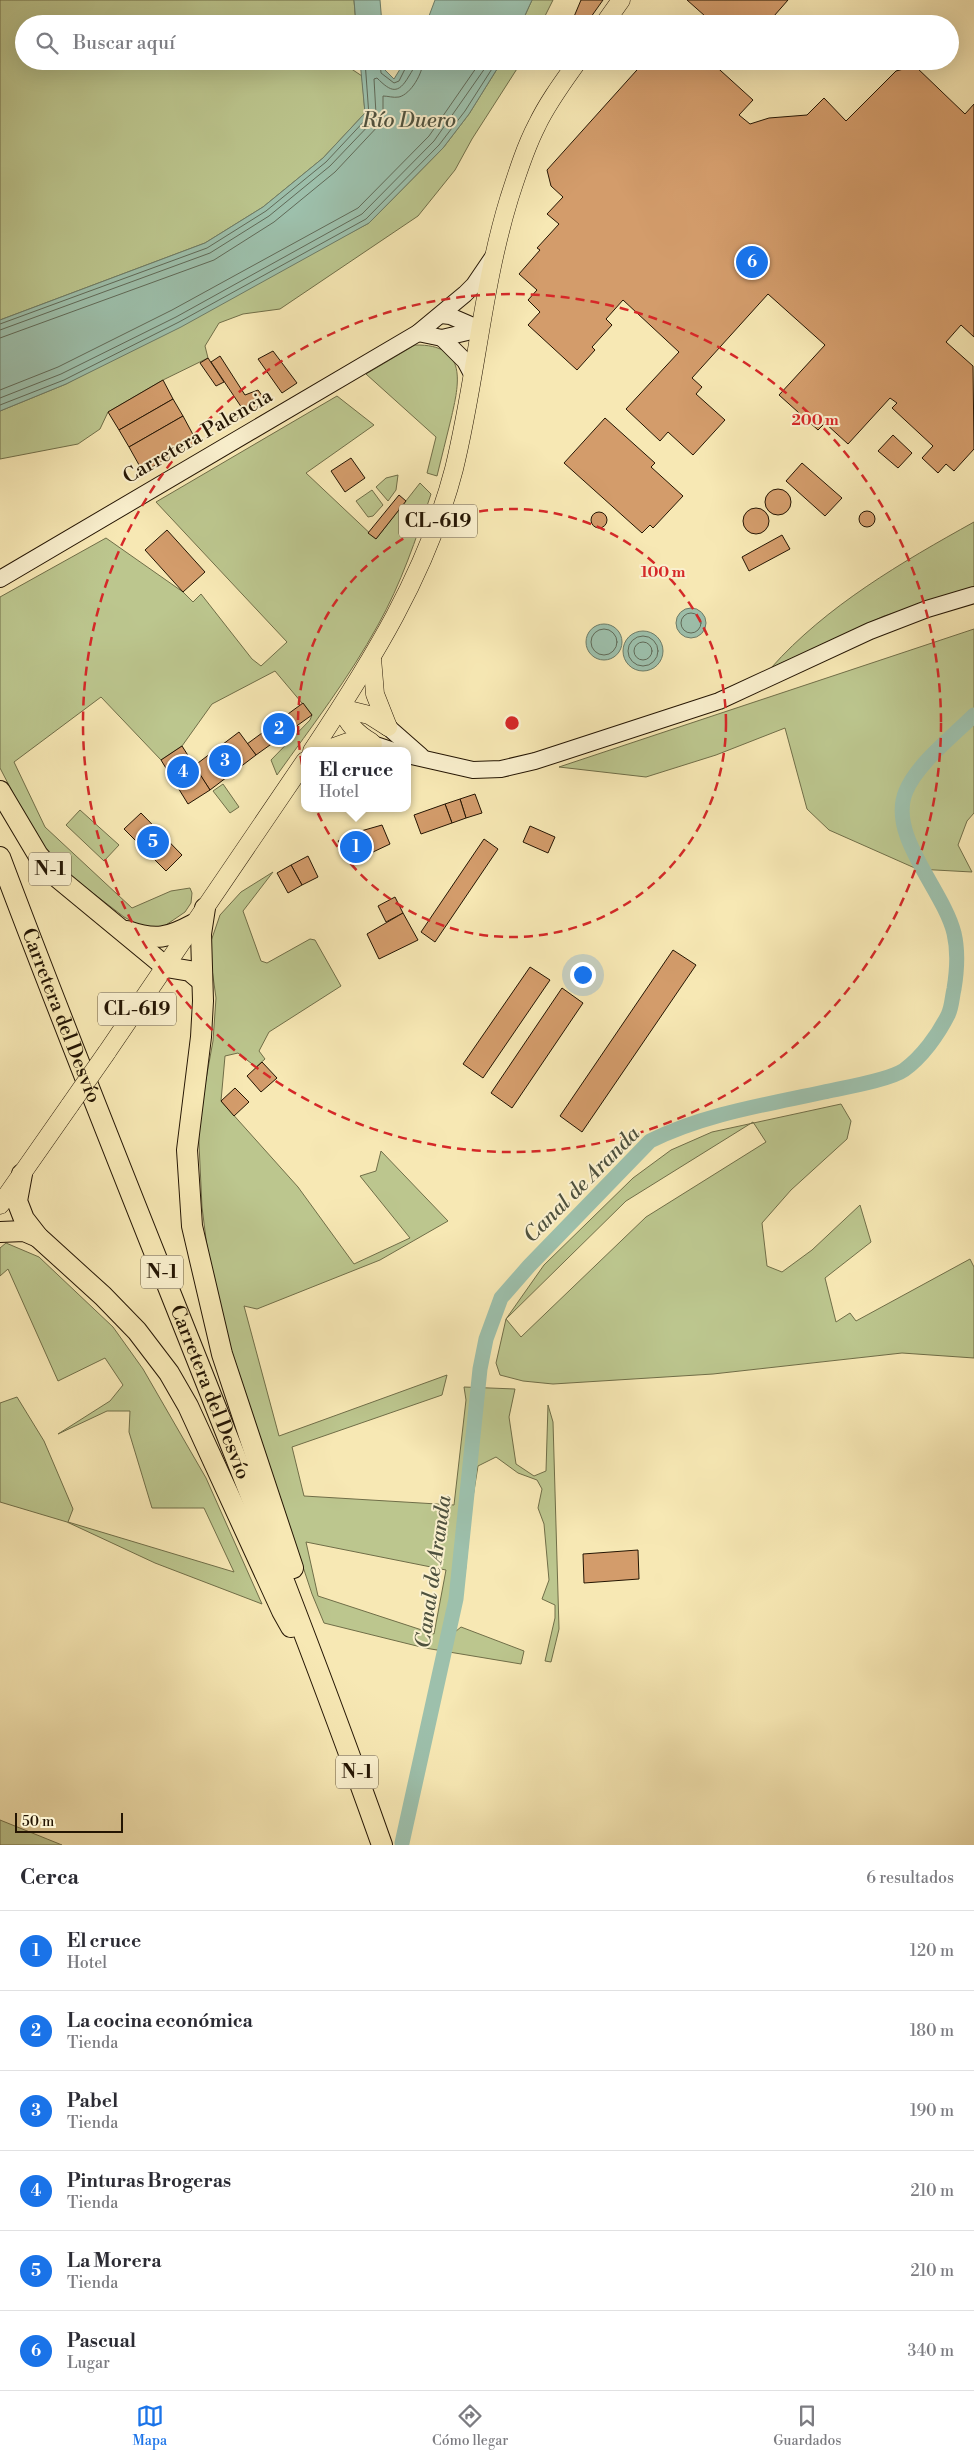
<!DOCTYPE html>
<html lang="es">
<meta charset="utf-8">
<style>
body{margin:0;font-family:"Libre Bodoni",serif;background:#f7f7f7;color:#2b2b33}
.scale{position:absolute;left:15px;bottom:12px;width:108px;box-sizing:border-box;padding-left:5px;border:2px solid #241503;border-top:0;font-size:14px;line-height:18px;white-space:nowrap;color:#241503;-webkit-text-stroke:4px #faf0ce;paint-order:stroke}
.you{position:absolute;left:582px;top:974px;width:18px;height:18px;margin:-12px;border:4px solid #fff;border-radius:50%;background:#1a73e8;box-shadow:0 0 0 8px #1a73e833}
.badge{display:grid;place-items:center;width:32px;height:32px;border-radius:50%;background:#1a73e8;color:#fff;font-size:16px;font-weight:700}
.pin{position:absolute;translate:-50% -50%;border:2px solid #fff;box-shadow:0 1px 5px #0006}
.popup{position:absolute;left:301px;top:747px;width:110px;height:65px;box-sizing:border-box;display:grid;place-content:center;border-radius:10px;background:#fff;filter:drop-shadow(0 1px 4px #0005);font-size:16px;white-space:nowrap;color:#7c7c81}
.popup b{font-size:19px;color:#2b2b33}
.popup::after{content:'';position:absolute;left:50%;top:100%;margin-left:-10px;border:10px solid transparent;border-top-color:#fff}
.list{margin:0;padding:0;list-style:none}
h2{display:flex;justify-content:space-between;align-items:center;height:65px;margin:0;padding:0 20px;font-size:21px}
h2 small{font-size:16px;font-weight:400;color:#7c7c81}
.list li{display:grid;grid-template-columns:32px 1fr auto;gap:15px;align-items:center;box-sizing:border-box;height:80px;padding:0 20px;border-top:1px solid #e1e1e2}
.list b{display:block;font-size:19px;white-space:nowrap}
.list p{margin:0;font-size:16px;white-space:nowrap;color:#7c7c81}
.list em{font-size:16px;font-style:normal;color:#7c7c81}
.icon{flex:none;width:28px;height:28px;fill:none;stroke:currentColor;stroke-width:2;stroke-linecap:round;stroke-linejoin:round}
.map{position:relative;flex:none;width:974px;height:1845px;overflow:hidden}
.search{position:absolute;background:#fff;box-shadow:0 5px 20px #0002;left:15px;right:15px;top:15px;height:55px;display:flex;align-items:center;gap:12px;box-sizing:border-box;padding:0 18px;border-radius:28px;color:#7c7c81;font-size:19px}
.sheet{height:545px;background:#fff}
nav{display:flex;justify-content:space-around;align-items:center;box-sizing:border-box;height:70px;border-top:1px solid #e1e1e2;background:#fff;font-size:14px;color:#7c7c81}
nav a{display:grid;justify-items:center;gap:2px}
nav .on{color:#1a73e8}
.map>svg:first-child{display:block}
.green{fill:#bcc68e;stroke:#706e48;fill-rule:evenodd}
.water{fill:#9dc0ac;stroke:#6d7c68}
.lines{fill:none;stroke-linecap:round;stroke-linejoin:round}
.shore{stroke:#606a58;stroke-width:1}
.canal{stroke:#9dc0ac;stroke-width:15}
.building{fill:#d39c6b;stroke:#241503}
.secondary-casing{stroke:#241503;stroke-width:18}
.primary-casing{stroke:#241503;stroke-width:19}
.highway-casing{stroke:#241503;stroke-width:22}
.secondary{stroke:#faf0ce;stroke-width:16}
.primary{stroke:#f7e8b4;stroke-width:18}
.highway{stroke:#f7e8b4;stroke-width:20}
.primary-bridge-casing{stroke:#241503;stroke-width:19;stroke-linecap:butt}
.primary-bridge{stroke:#f7e8b4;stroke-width:18}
.ring{fill:none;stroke:#d62828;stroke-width:2.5;stroke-dasharray:9 6}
.labels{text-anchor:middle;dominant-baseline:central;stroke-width:4;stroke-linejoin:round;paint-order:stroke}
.shield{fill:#faf0ce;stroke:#645740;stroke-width:1}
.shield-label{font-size:19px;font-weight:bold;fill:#241503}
.street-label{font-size:20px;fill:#241503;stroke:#faf0ce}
.water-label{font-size:21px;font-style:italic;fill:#4e513e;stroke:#faf0ce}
.centre{fill:#d62828;stroke:#faf0ce;stroke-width:2.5}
.ring-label{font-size:15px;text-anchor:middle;font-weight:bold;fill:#d62828;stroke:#faf0ce;stroke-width:4;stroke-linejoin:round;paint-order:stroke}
</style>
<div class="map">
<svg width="974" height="1845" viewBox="0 0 974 1845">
<rect width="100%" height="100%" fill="#f7e8b4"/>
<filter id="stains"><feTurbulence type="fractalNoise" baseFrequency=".004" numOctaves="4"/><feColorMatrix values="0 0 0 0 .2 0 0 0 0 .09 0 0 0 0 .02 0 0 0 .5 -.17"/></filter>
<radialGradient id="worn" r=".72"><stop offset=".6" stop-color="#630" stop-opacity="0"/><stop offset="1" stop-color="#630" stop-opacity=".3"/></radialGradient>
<g class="green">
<path d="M0,0H354L356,24H24V61H355L350,68L362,76L365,113L323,158L263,207L205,243L0,320Z"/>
<path d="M532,0H553L541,24H521Z"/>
<path d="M502,61H522L472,139L455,170L418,216L280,309L243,314L219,323L205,346L208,358L163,380L108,412L100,429L78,444L0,459V411L66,384L369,223L443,148L469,114Z"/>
<path d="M415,345C469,344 459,384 451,419C446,438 442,457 437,476L427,473L436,437L366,374Z"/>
<path d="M337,396L374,425L306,473L376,539L420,483L431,494C416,539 401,584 378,625C349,678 312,726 277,775L271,760L310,720L312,715L275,671L212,704L182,746L161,760L101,697L14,762L45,827L132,908L171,891L190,888L192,893L191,903L185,912L163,927L147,929L124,917L63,870L39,843L0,768V597L106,538L183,592L193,602L201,594L252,659L261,666L287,642L156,502Z"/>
<path d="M398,475L396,490L388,501L376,487L386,478Z"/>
<path d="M372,490L383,505L373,516L368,517L356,501Z"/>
<path d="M974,522V588L884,616L771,668C826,606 902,562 974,522Z"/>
<path d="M974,629V813L967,821L958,845L972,872L917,869L829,830L807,809L785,728L716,755L646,777L559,767Z"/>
<path d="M223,784L239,807L230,813L213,791Z"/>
<path d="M80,810L119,845L104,861L66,825Z"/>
<path d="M273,872L243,911L261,961L267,963L310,939L315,940L341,986L269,1032L259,1051L265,1059L256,1067L238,1053L225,1056L221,1101L298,1187L354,1264L410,1238L360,1176L376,1171L381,1151L448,1221L380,1260L257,1309L244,1306L279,1436L447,1375L442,1395L292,1447L304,1496L454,1505L466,1400L464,1387L515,1389L509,1417L516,1464L534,1476L546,1471L548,1405L553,1422L559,1629L551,1662L545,1661L555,1618V1605L542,1599L549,1580L544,1524L538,1508L542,1489L537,1480L518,1473L496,1457L478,1466L472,1503L465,1575L450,1636L461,1627L524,1651L521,1664L425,1648L324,1623L312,1594L226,1334L208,1255L202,1207L198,1123L213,1041L216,998L209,947L220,915L241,892ZM306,1542L446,1570L434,1634L318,1596Z"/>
<path d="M841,1104L851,1121L847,1139L791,1190L762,1223L767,1266L782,1272L812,1250L860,1205L871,1242L825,1278L836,1322L850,1313L856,1321L970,1259L974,1267V1358L902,1353L713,1374L553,1384L523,1381L500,1375L496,1363L506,1319L544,1265L633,1178L671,1150L712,1132ZM753,1122L766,1142L646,1217L521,1337L506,1319L626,1201Z"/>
<path d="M6,1243L39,1257L113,1327L143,1369L206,1478L262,1604L155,1563L67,1522L0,1502V1403L17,1397L44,1441L73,1509L68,1522L234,1572L204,1508H152L129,1432L130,1411H107L58,1434L110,1401L123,1385L105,1358L58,1381L8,1269L0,1276V1248Z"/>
<path d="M0,1820L62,1845H0Z"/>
</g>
<g class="water">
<path d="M354,0H380L382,24H356Z"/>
<path d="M435,0H532L521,24H426Z"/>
<path d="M360,61H384L385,70L394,79L405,61H502L469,114L443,148L369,223L181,327L66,384L0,411V320L205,243L263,207L323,158L365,113Z"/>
<circle cx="691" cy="623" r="15"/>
<circle cx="604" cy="642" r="18"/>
<circle cx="643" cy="651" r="20"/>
</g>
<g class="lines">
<g class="shore">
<path d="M380,61L381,73L394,83L399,81L409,61"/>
<path d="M0,324L207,248L266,211L326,162L369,116L365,61"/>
<path d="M0,330L210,253L269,216L330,166L373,121L376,114L374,79L377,78C391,92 398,95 409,76C412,71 415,67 416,61"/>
<path d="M0,338L214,260L274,222L335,172L380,124L383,114V96C388,96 393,98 399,97C411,94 423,73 423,61"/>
<path d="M0,390L58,367L172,310L358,208L429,136L481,61"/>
<path d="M0,398L61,374L176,317L362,214L434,141L490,61"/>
<path d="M0,405L64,380L179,322L366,219L439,145L465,111L497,61"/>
<circle cx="691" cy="623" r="10"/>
<circle cx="604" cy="642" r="13"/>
<circle cx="643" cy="651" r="15"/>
<circle cx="643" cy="651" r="9"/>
</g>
<path class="canal" d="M402,1843L456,1599L480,1369L486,1339L501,1298L529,1266L650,1141C705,1114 764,1105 824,1092C842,1088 890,1080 904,1070C922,1057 938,1035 948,1015C952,1007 952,997 954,989C957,971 958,950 954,933C943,889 887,835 906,791C917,764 953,736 974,715"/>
</g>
<g class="building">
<path d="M581,0H603L586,24L573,19Z"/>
<path d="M687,0H788L767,24H714Z"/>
<path d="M645,61H657L660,63L662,61H710L753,100L739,115L750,124L769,118L807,115L824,98L846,121L896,71L915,66L965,114L974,104V337L961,325L946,342L973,366L974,449L954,471L946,464L938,473L922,458L933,446L892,408L897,403L890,398L848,444L825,423L818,430L779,395L825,345L768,294L692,378L702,387L696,394L725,420L693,455L668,432L660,441L626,409L679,352L623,300L606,319L612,325L592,347L595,350L577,370L528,325L540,312L528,300L537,290L519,274L540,250L537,248L559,224L547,214L563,197L551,186L547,170Z"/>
<path d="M273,351L297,383L282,393L258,359Z"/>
<path d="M220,356L245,395L258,390L266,401L246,414L211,362Z"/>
<path d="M208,358L224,382L216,386L200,363Z"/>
<path d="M163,380L173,399L119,430L108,412Z"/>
<path d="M173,399L183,416L129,447L119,430Z"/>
<path d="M183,416L197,442L143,472L129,447Z"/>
<path d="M605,418L655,463L651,467L683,496L653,528L650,525L642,533L564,463Z"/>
<path d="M893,435L912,453L898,468L878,451Z"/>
<path d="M351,458L365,478L345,492L331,471Z"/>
<path d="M802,463L842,498L825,516L786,481Z"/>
<circle cx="778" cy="502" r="13"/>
<path d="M399,495L406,501L376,539L368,533Z"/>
<circle cx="756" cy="521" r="13"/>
<circle cx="867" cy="519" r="8"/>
<circle cx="599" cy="520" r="8"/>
<path d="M167,530L205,572L183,592L145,550Z"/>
<path d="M782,535L790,549L749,571L742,557Z"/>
<path d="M303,703L312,715L256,755L247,744Z"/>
<path d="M239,732L256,755L210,790L194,766Z"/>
<path d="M182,746L210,790L188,804L161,760Z"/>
<path d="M475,794L482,813L466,818L460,799Z"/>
<path d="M460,799L466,818L452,823L445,804Z"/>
<path d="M445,804L452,823L421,834L414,815Z"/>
<path d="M141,813L182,855L166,871L124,829Z"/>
<path d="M382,825L390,844L373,852L361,831Z"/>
<path d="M530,826L555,837L548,853L523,842Z"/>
<path d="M361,831L373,852L352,861L338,841Z"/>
<path d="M484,839L498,849L435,942L421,932Z"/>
<path d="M308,856L318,877L302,885L291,865Z"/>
<path d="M291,865L302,885L288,893L277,873Z"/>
<path d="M395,897L403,913L386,922L378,906Z"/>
<path d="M403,913L418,940L379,959L367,934Z"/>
<path d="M673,950L696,965L582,1132L560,1116Z"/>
<path d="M530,967L550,980L483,1078L463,1064Z"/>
<path d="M562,988L583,1003L512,1108L491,1093Z"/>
<path d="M262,1062L277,1078L261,1092L247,1076Z"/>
<path d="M235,1088L249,1102L234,1116L221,1101Z"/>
<path d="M638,1550L639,1579L584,1583L583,1554Z"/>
</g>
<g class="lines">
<defs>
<g id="secondary">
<path d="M441,315L450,316L480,329"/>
<path d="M418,333L442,338L480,329"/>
<path d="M442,338L465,361L472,374"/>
<path d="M0,579L418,333L465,294L474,285L493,257"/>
<path d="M388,727L421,756"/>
<path d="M373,744L394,751"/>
<path d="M407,755L473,770L501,769L535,761L719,701L870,631L927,609L974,595"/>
</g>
<g id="primary">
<path d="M604,24L621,0"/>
<path d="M372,658L375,694L388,727"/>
<path d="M341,708L369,715L388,727"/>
<path d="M341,708C348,724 356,733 371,742"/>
<path d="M312,751C371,662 427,573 454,469C476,380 482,287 509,199C517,174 525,148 537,125C548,102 563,82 578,61"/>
<path d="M323,751L348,742L373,744"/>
<path d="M107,1052L305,761"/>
<path d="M0,1205L70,1105"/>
</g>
<g id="highway">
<path d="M0,791L38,855L57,877L166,967L190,971L202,981"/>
<path id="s1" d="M0,857C124,1188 264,1512 382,1845"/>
<path d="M205,908L201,934L203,1001L201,1037L187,1150L192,1226L222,1354L293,1568"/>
<path d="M127,931C156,941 168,938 194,924"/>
<path d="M22,1174L17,1201L24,1219L38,1237L103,1296L137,1331L169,1373L188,1406L282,1611L291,1627"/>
<path d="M0,1232L24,1231L38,1237"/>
</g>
</defs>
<use href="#secondary" class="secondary-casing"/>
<use href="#primary" class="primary-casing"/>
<use href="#highway" class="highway-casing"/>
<use href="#secondary" class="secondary"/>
<use href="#primary" class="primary"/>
<use href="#highway" class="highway"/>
<defs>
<path id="primary-bridge" d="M70,1105L107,1052"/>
</defs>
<use href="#primary-bridge" class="primary-bridge-casing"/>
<use href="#primary-bridge" class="primary-bridge"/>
</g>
<g class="ring">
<circle cx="512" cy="723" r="214"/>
<circle cx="512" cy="723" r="429"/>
</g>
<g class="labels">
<g class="shield">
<rect x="399" y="504.5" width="78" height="33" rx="4"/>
<rect x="29" y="852.5" width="42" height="33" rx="4"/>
<rect x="98" y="992.5" width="78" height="33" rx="4"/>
<rect x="141" y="1255.5" width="42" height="33" rx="4"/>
<rect x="336" y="1755.5" width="42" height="33" rx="4"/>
</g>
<g class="shield-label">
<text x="438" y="521">CL-619</text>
<text x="50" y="869">N-1</text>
<text x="137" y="1009">CL-619</text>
<text x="162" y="1272">N-1</text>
<text x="357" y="1772">N-1</text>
</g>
<g class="street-label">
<text transform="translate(198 437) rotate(-30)">Carretera Palencia</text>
<text stroke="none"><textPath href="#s1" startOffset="170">Carretera del Desvío</textPath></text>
<text stroke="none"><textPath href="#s1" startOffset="575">Carretera del Desvío</textPath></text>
</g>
<g class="water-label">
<text x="409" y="121">Río Duero</text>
<text transform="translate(582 1185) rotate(-45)">Canal de Aranda</text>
<text transform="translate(434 1572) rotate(-82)">Canal de Aranda</text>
</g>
</g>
<circle cx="512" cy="723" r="8" class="centre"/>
<g class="ring-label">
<text x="815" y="425">200 m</text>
<text x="663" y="577">100 m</text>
</g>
<rect width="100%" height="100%" filter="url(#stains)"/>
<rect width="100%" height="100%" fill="url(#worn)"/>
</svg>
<div class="scale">50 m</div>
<div class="you"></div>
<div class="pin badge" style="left:356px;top:847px">1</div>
<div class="popup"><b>El cruce</b>Hotel</div>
<div class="pin badge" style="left:279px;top:729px">2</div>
<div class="pin badge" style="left:225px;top:761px">3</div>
<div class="pin badge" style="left:183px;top:772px">4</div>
<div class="pin badge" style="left:153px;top:842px">5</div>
<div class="pin badge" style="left:752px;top:262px">6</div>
<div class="search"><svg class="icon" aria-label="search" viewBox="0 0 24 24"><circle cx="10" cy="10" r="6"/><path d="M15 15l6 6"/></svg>Buscar aquí</div>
</div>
<section class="sheet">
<h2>Cerca<small>6 resultados</small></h2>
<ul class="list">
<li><span class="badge">1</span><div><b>El cruce</b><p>Hotel</p></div><em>120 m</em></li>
<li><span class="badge">2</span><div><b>La cocina económica</b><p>Tienda</p></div><em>180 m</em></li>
<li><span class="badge">3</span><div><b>Pabel</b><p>Tienda</p></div><em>190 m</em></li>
<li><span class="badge">4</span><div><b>Pinturas Brogeras</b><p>Tienda</p></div><em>210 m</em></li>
<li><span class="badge">5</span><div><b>La Morera</b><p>Tienda</p></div><em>210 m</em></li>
<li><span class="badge">6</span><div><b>Pascual</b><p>Lugar</p></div><em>340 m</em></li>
</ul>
</section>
<nav>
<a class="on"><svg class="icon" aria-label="map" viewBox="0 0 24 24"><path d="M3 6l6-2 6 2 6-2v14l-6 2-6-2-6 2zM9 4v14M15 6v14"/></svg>Mapa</a>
<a><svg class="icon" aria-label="directions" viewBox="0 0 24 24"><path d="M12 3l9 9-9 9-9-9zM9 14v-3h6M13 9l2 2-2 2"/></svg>Cómo llegar</a>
<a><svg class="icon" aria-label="saved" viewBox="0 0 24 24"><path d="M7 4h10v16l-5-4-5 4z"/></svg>Guardados</a>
</nav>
